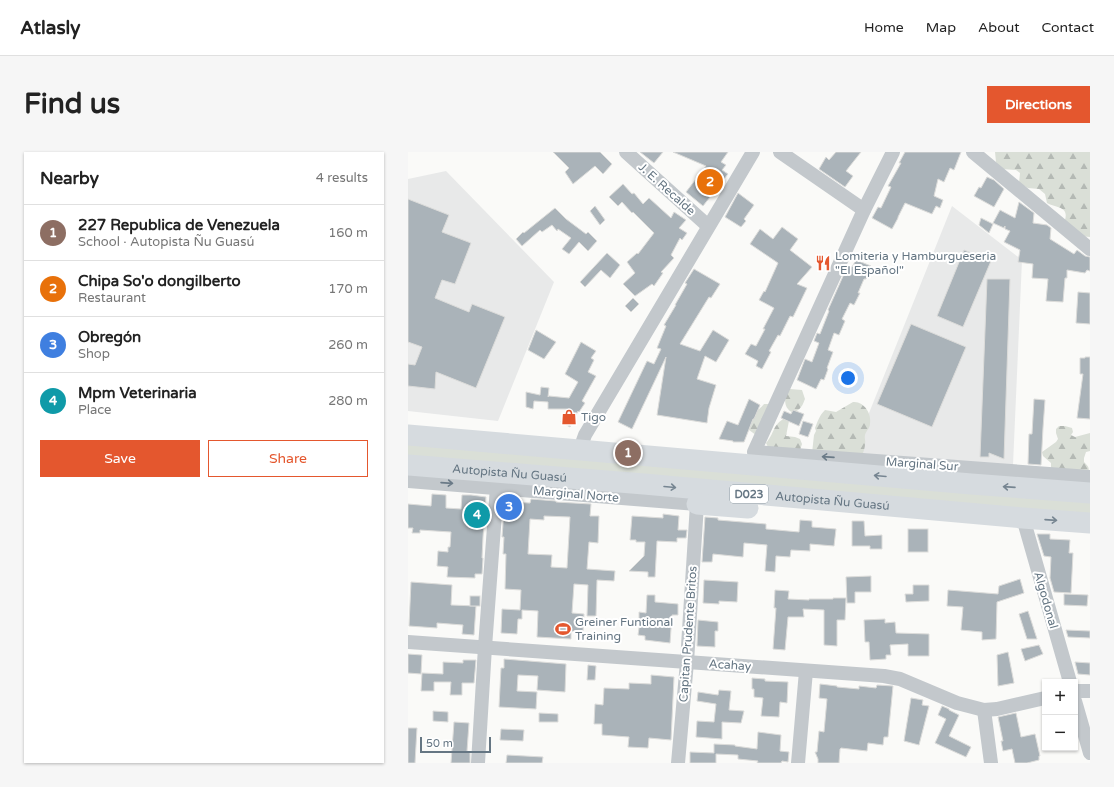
<!DOCTYPE html>
<meta charset="utf-8">
<style>
body{margin:0;font-family:"Varela Round",sans-serif;background:#f6f6f6;color:#222}
.controls{position:absolute;right:12px;bottom:12px;display:grid;overflow:hidden;border-radius:0px;box-shadow:0 1px 3px #0004}
.controls button{width:36px;height:36px;display:grid;place-items:center;padding:0;border:0;border-bottom:1px solid #e0e0e0;background:#fff;color:#222;font:20px sans-serif}
.scale{position:absolute;left:12px;bottom:10px;width:71px;box-sizing:border-box;padding-left:4px;border:2px solid #657683;border-top:0;font-size:11px;line-height:14px;white-space:nowrap;color:#657683;-webkit-text-stroke:3px #fff;paint-order:stroke}
.you{position:absolute;left:440px;top:226px;width:14px;height:14px;margin:-10px;border:3px solid #fff;border-radius:50%;background:#1a73e8;box-shadow:0 0 0 6px #1a73e833}
.badge{display:grid;place-items:center;width:26px;height:26px;border-radius:50%;background:#e4572e;color:#fff;font-size:13px;font-weight:700}
.pin{position:absolute;translate:-50% -50%;border:2px solid #fff;box-shadow:0 1px 4px #0006}
.list{margin:0;padding:0;list-style:none}
h2{display:flex;justify-content:space-between;align-items:center;height:52px;margin:0;padding:0 16px;font-size:17px}
h2 small{font-size:13px;font-weight:400;color:#767676}
.list li{display:grid;grid-template-columns:26px 1fr auto;gap:12px;align-items:center;box-sizing:border-box;height:56px;padding:0 16px;border-top:1px solid #e0e0e0}
.list b{display:block;font-size:15px;white-space:nowrap}
.list p{margin:0;font-size:13px;white-space:nowrap;color:#767676}
.list em{font-size:13px;font-style:normal;color:#767676}
.actions{display:flex;gap:8px;padding:12px 16px}
.actions a{flex:1;padding:9px 0;border:1px solid #e4572e;border-radius:0px;text-align:center;font-size:14px;color:#e4572e}
.actions .main{background:#e4572e;color:#fff}
.map{position:relative;flex:none;width:682px;height:611px;overflow:hidden;border-radius:0px}
header{display:flex;align-items:center;gap:24px;box-sizing:border-box;height:56px;padding:0 20px;background:#fff;border-bottom:1px solid #e0e0e0}
header strong{font-size:19px}
nav{display:flex;gap:22px;margin-inline-start:auto;font-size:14px}
.intro{display:flex;align-items:center;justify-content:space-between;box-sizing:border-box;height:96px;padding:0 24px}
h1{margin:0;font-size:28px}
.button{padding:10px 18px;border-radius:0px;background:#e4572e;color:#fff;font-size:14px;font-weight:700}
main{display:flex;gap:24px;padding:0 24px}
aside{flex:1;background:#fff;border-radius:0px;box-shadow:0 1px 3px #0004}
.map>svg:first-child{display:block}
.built{fill:#e8e9e9}
.grass{fill:#dadfd7}
.forest{fill:url(#forest-firs)}
.building{fill:#aab3b9;stroke:#dcdcda;fill-rule:evenodd}
.lines{fill:none;stroke-linecap:round;stroke-linejoin:round}
.minor{stroke:#c3c8cc;stroke-width:14}
.highway{stroke:#d6dbdf;stroke-width:21}
.oneway{stroke:#6a7a87}
.oneway2{stroke:#768591}
.labels{text-anchor:middle;dominant-baseline:central;stroke-width:4;stroke-linejoin:round;paint-order:stroke}
.shield{fill:#fff;stroke:#939fa8;stroke-width:1}
.shield-label{font-size:11px;font-weight:bold;fill:#657683}
.street-label{font-size:12px;fill:#657683;stroke:#fff}
.poi-label{font-size:12px;fill:#657683;stroke:#fff;text-anchor:start}
</style>
<header>
<strong>Atlasly</strong>
<nav><a>Home</a><a>Map</a><a>About</a><a>Contact</a></nav>
</header>
<div class="intro"><h1>Find us</h1><a class="button">Directions</a></div>
<main>
<aside>
<h2>Nearby<small>4 results</small></h2>
<ul class="list">
<li><span class="badge" style="background:#8d6e63">1</span><div><b>227 Republica de Venezuela</b><p>School · Autopista Ñu Guasú</p></div><em>160 m</em></li>
<li><span class="badge" style="background:#e8710a">2</span><div><b>Chipa So'o dongilberto</b><p>Restaurant</p></div><em>170 m</em></li>
<li><span class="badge" style="background:#3f7fe0">3</span><div><b>Obregón</b><p>Shop</p></div><em>260 m</em></li>
<li><span class="badge" style="background:#0f9aa8">4</span><div><b>Mpm Veterinaria</b><p>Place</p></div><em>280 m</em></li>
</ul>
<div class="actions"><a class="main">Save</a><a>Share</a></div>
</aside>
<div class="map">
<svg width="682" height="611" viewBox="0 0 682 611">
<defs>
<pattern id="forest-firs" width="22" height="20" patternUnits="userSpaceOnUse"><rect width="22" height="20" fill="#dadfd7"/><path d="M5 1l3.5 6h-7zM16 11l3.5 6h-7z" fill="#b4b9b4"/></pattern>
</defs>
<rect width="100%" height="100%" fill="#fafaf8"/>
<g class="built">
<path d="M38,19L146,130L90,269L0,259V27Z"/>
<path d="M544,54L614,108L605,313L445,301Z"/>
</g>
<path class="grass" d="M0,289L682,345V362L0,306Z"/>
<g class="forest">
<path d="M587,0H682V85L672,84L657,68C661,54 648,56 639,51L637,42L631,37L620,36L611,31L612,21L608,18L593,17L588,10Z"/>
<path d="M382,237L394,238L397,247C396,249 395,253 393,255C390,260 383,262 380,257C377,254 377,248 377,245Z"/>
<path d="M445,250C456,249 464,262 462,272C462,276 458,279 457,283C456,286 458,289 457,292C457,295 456,298 455,301H404L406,283L408,279L407,276C410,269 411,264 417,258L428,260Z"/>
<path d="M356,252H360L364,253L352,286L341,278C342,273 343,267 346,262C349,258 353,256 356,252Z"/>
<path d="M377,266L381,269L378,284L387,285L392,287L394,292L392,298L360,295L358,291C367,281 364,273 377,266Z"/>
<path d="M651,274H657L664,276L665,280L663,283L667,285L682,281V299L678,300L676,306V310C681,315 682,316 679,323L643,317V311L635,304L634,300L648,290L650,287L648,281V277Z"/>
</g>
<g class="building">
<path d="M145,0H192L204,12L195,22L187,14L165,32L157,20L161,16Z"/>
<path d="M232,0H255L246,11Z"/>
<path d="M265,0H320L313,10L318,13L314,18L320,22L315,28L314,27L300,44L302,45L295,54L278,40L298,14Z"/>
<path d="M428,0H453L438,19L445,24L437,35L411,17L418,5L421,8Z"/>
<path d="M497,0H553L546,18L542,16L536,30L530,27L526,44L535,48L532,56L528,54L524,62L497,51L490,65V66L484,77L464,66L470,55L473,56L483,35L480,34L493,11H491Z"/>
<path d="M579,25L586,28L596,37L586,55L566,44L571,35L573,36Z"/>
<path d="M215,32L224,42L226,41L235,52L241,46L263,66L266,60L278,68L271,76L279,81L274,88L272,86L263,103L266,106L253,120L255,121L246,134L244,132L227,144L215,132L227,121L219,110L229,101L230,102L246,81L225,60L224,61L214,50L210,54L201,45Z"/>
<path d="M330,41L346,53L336,67L338,69L333,75L317,65Z"/>
<path d="M0,47L41,63L34,80L63,91L47,132L34,128L27,146L61,160L64,152L97,165L68,236L28,220L27,237L0,234V212L7,213L14,195L0,190Z"/>
<path d="M611,50L626,61L625,71L639,73L643,76L642,87L666,102L669,98L677,104L682,105V119L679,118L677,121L659,118V126H657L655,150L638,149L640,127L624,126L625,112L610,110L612,98L596,90L602,79L597,77V74L596,76L585,71L592,58L607,66Z"/>
<path d="M187,54L197,68L192,73L182,59Z"/>
<path d="M147,56L158,67L178,82L180,80L189,89L180,99L171,90L161,102L154,97L163,86L150,77L149,79L144,73L134,80L132,78L114,94L108,87L115,80L116,81Z"/>
<path d="M573,66L585,72L581,81L571,73Z"/>
<path d="M374,75L390,87L382,98L404,115L389,132L399,136L385,165L382,164L372,184L370,183L361,199L363,200L354,217L348,214L350,209L337,202L343,192L348,194L357,177H355L366,156L351,148L356,139L357,140L370,111L342,92L352,77L365,87Z"/>
<path d="M556,98L583,109L555,175L529,164Z"/>
<path d="M199,101L212,113L202,126L193,118L177,135L172,130Z"/>
<path d="M448,108L463,114L458,127H456L450,141H452L446,153L442,151L434,167L437,169L431,183L426,181L420,198L425,200L419,216L420,217L416,228L413,227L408,237L389,228L397,207L404,210L411,191L406,189L409,181L412,182L421,159L420,158L440,113L444,115Z"/>
<path d="M286,117L312,132L303,146L301,145L272,192L292,199L305,178L321,188L308,210L297,204L289,227L308,233L301,256L299,271L249,263L258,205L224,277L210,270L239,209L246,212L253,197L249,196L258,174L256,173L268,153H267L279,132L277,131Z"/>
<path d="M579,127H602L596,307L581,301V305H572Z"/>
<path d="M670,140L682,141V172L668,171Z"/>
<path d="M225,146L231,152L223,160L217,154Z"/>
<path d="M503,172L558,195L524,275L469,252Z"/>
<path d="M128,178L148,190L136,207L120,198Z"/>
<path d="M173,190L188,199L183,206L186,208L180,220L188,224L174,249L177,251L171,260L170,259L162,275L153,270L159,257H140V250L126,249L125,257L118,255V240L132,243L133,235L141,236L140,245L141,244L161,246L170,230L157,222Z"/>
<path d="M677,205H682V267L669,266L675,222H672V206H677Z"/>
<path d="M341,247L352,253L346,267H345L336,290H325V289L311,287L319,269L330,273Z"/>
<path d="M626,247L637,248L635,276L633,313L620,312L621,282H624Z"/>
<path d="M385,258L396,262L391,274L373,266L376,259L383,262Z"/>
<path d="M395,269L405,272L400,285L391,282Z"/>
<path d="M24,342L38,343V356L53,357L54,343H63L78,345L75,385L74,406H75L74,422H67V426L39,425L40,415L29,414L30,399L40,400V395H42L43,380L12,378V381H4L5,376H0V352L23,354Z"/>
<path d="M97,345L106,346V350L122,351L123,347L148,349V350L183,352L182,364H191L190,391L181,390L179,417L207,419L206,429L189,428L188,464H179L180,433L166,432L164,461L176,462L175,480L163,479V487L129,485L130,459L114,458V467H110L109,482L93,481L94,457L112,458L113,438L97,437L98,402H95L96,385H94ZM136,364L162,365L159,416L143,415L144,403L120,402L122,367L136,368Z"/>
<path d="M255,362L271,364L270,378H279L278,386H269V390L249,389L247,425H240V420L221,419L236,404L237,390H228V388H222L224,364L255,366Z"/>
<path d="M297,365L310,366V368L358,372V377L391,380L392,368L404,369V375L428,377L426,394L402,392V399L383,398L382,405L368,404L367,420L357,419L359,393L336,391L335,405L305,402L304,410H294Z"/>
<path d="M444,369H456L457,384L474,383V397H462V394H444Z"/>
<rect x="500" y="377" width="20" height="23"/>
<path d="M629,382H642V387L662,388L661,401H665L663,441L646,440L642,426L643,405L636,404Z"/>
<path d="M463,424V440H447V451H439L438,425Z"/>
<path d="M612,427L616,441L589,450L588,487L574,488V480L553,478L555,455L539,454L540,438L590,442L591,434Z"/>
<path d="M296,428L330,430L329,450L311,449V452L295,451Z"/>
<path d="M3,430L44,433L43,453L68,454L66,483L54,482L55,473L29,471V476L1,474Z"/>
<path d="M505,433H521V449L498,450L497,442H505Z"/>
<path d="M367,438L381,439L380,447L401,448V447H425V446H438L437,468H429V494L416,493V458L395,457L396,465H380L377,498L365,497L368,456H366Z"/>
<path d="M656,442L680,443L679,454L656,453Z"/>
<path d="M239,443H247V450L270,452V463H264L262,491L237,488V484L230,483L232,469H231V460L238,461Z"/>
<rect x="62" y="444" width="10" height="10"/>
<path d="M620,459L629,487H619L611,462Z"/>
<path d="M477,467V471L487,470L488,481L521,482V504H500V492L482,493L483,503H478V507L462,508L461,490H457L456,468Z"/>
<path d="M290,468L310,470V479H307V495L289,494Z"/>
<path d="M658,478L682,479V486L660,485Z"/>
<path d="M631,493L635,502L617,509L613,497Z"/>
<path d="M600,500L606,531L590,534L589,503Z"/>
<path d="M0,502L14,503L13,522L0,521Z"/>
<path d="M96,507L158,512L157,540L129,538L130,524L110,523L109,539L129,540L128,557L91,555L93,516H96Z"/>
<path d="M55,508H68L66,531H54V543H42L43,530H26V539H13L14,521L35,522V510L55,511Z"/>
<path d="M667,510L682,511V523L670,522Z"/>
<path d="M180,513L188,514L187,528H179Z"/>
<path d="M243,523L266,525L263,588L241,586L240,596L220,595L221,585L194,583V572H186L187,552L195,553L196,536L221,537V531L243,532Z"/>
<path d="M344,526L357,527V529L380,530L379,551L372,550L371,565L353,564L355,546L346,545V537H344Z"/>
<path d="M412,532L429,534V535L451,537V534L468,536L469,533L485,534L480,585H476L475,593L460,591L459,599L433,596L432,597L431,611H410V607L407,600H409L411,579L416,580L419,547L411,546Z"/>
<path d="M311,538L323,539L321,558L336,559L333,571L314,570V587L288,585L289,569L306,570L308,552L289,549L290,540L310,543Z"/>
<path d="M503,546L515,548L514,553L521,554L511,593L496,589Z"/>
<path d="M534,554L541,557V558L551,563L541,584L563,595L558,605L527,591L538,567L530,563Z"/>
<path d="M25,559L40,560V570L25,569Z"/>
<path d="M131,561L150,562V570H131Z"/>
<path d="M608,561L613,585L627,582L632,604H631V608L619,611H607L604,597L595,599L593,589H595L590,565Z"/>
<path d="M46,570L61,571L59,599L62,600V611H43Z"/>
<path d="M0,576H9L7,611H0Z"/>
<path d="M93,577L116,578L115,589L92,588Z"/>
<path d="M350,580L373,583L372,599L381,600L380,610L374,609L373,611H349L350,609L330,607V603L308,602V611H282V600L306,601V592L327,593V594L349,597Z"/>
<path d="M99,603L135,605L134,611H98Z"/>
</g>
<g class="lines">
<g class="minor">
<path d="M218,0L300,74"/>
<path d="M372,0L456,58"/>
<path d="M485,0L456,58L346,300L682,325"/>
<path d="M565,0L682,97"/>
<path d="M172,297L177,283L345,0"/>
<path d="M0,329L289,352L279,510L270,611"/>
<path d="M615,366L662,530"/>
<path d="M0,490L476,524L492,527L549,551L576,558L589,557L637,546"/>
<path d="M667,539H682"/>
<path d="M667,549L682,601"/>
<path d="M576,558L583,611"/>
<path d="M70,611L77,495L89,335"/>
<path d="M390,611L398,519"/>
</g>
<g class="highway">
<path d="M0,283L563,332L682,341"/>
<path id="s1" d="M0,313L236,332L615,366L682,371"/>
<path d="M289,352L340,356"/>
</g>
</g>
<defs><path id="oneway-shaft" d="M-6 0H5M1.5-3L5.5 0L1.5 3" fill="none" stroke-width="1.6" stroke-linecap="round" stroke-linejoin="round"/></defs>
<g class="oneway">
<use href="#oneway-shaft" transform="translate(420 305) rotate(-176)"/>
<use href="#oneway-shaft" transform="translate(39 331) rotate(4)"/>
</g>
<g class="oneway2">
<use href="#oneway-shaft" transform="translate(472 324) rotate(-175)"/>
<use href="#oneway-shaft" transform="translate(262 335) rotate(5)"/>
<use href="#oneway-shaft" transform="translate(601 335) rotate(-176)"/>
<use href="#oneway-shaft" transform="translate(643 368) rotate(4)"/>
</g>
<defs>
<symbol id="restaurant-bare" viewBox="-9 -9 18 18"><path d="M-5-6h1v4h1v-4h1v4h1v-4h1v5L-1.5 .5V6h-2V.5L-5-1ZM5-6V6H3V1.5H1.5Q1.5-4 5-6Z" fill="#e4572e" stroke="#fff" stroke-width="2.5" paint-order="stroke"/></symbol>
<symbol id="shop-bare" viewBox="-9 -9 18 18"><path d="M-5-2.5h2.3a2.7 3.5 0 0 1 5.4 0H5L5.5 6h-11ZM-1.5-2.5h3a1.5 2.3 0 0 0-3 0Z" fill="#e4572e" stroke="#fff" stroke-width="2.5" paint-order="stroke"/></symbol>
<symbol id="stadium-bare" viewBox="-9 -9 18 18"><path d="M0-5a6.5 5 0 1 0 0 10a6.5 5 0 1 0 0-10ZM-3.5-1.8h7v3.6h-7Z" fill="#e4572e" stroke="#fff" stroke-width="2.5" paint-order="stroke"/></symbol>
</defs>
<g fill-rule="evenodd">
<use href="#restaurant-bare" x="404" y="100" width="22" height="22"/>
<use href="#shop-bare" x="150" y="254" width="22" height="22"/>
<use href="#stadium-bare" x="144" y="466" width="22" height="22"/>
</g>
<g class="labels">
<rect class="shield" x="322" y="333" width="38" height="18" rx="3"/>
<g class="shield-label">
<text x="341" y="342">D023</text>
</g>
<g class="street-label">
<text transform="translate(259 37) rotate(42)">J. E. Recalde</text>
<text transform="translate(514 312) rotate(4)">Marginal Sur</text>
<text stroke="none"><textPath href="#s1" startOffset="102">Autopista Ñu Guasú</textPath></text>
<text transform="translate(168 342) rotate(5)">Marginal Norte</text>
<text stroke="none"><textPath href="#s1" startOffset="426">Autopista Ñu Guasú</textPath></text>
<text transform="translate(638 448) rotate(74)">Algodonal</text>
<text transform="translate(280 482) rotate(-86)">Capitan Prudente Britos</text>
<text transform="translate(322 513) rotate(4)">Acahay</text>
</g>
<g class="poi-label">
<text x="427" y="104">Lomiteria y Hamburgueseria<tspan x="427" dy="14">"El Español"</tspan></text>
<text x="173" y="265">Tigo</text>
<text x="167" y="470">Greiner Funtional<tspan x="167" dy="14">Training</tspan></text>
</g>
</g>
</svg>
<div class="controls">
<button>+</button>
<button>−</button>
</div>
<div class="scale">50 m</div>
<div class="you"></div>
<div class="pin badge" style="left:220px;top:301px;background:#8d6e63">1</div>
<div class="pin badge" style="left:302px;top:30px;background:#e8710a">2</div>
<div class="pin badge" style="left:101px;top:355px;background:#3f7fe0">3</div>
<div class="pin badge" style="left:69px;top:363px;background:#0f9aa8">4</div>
</div>
</main>
